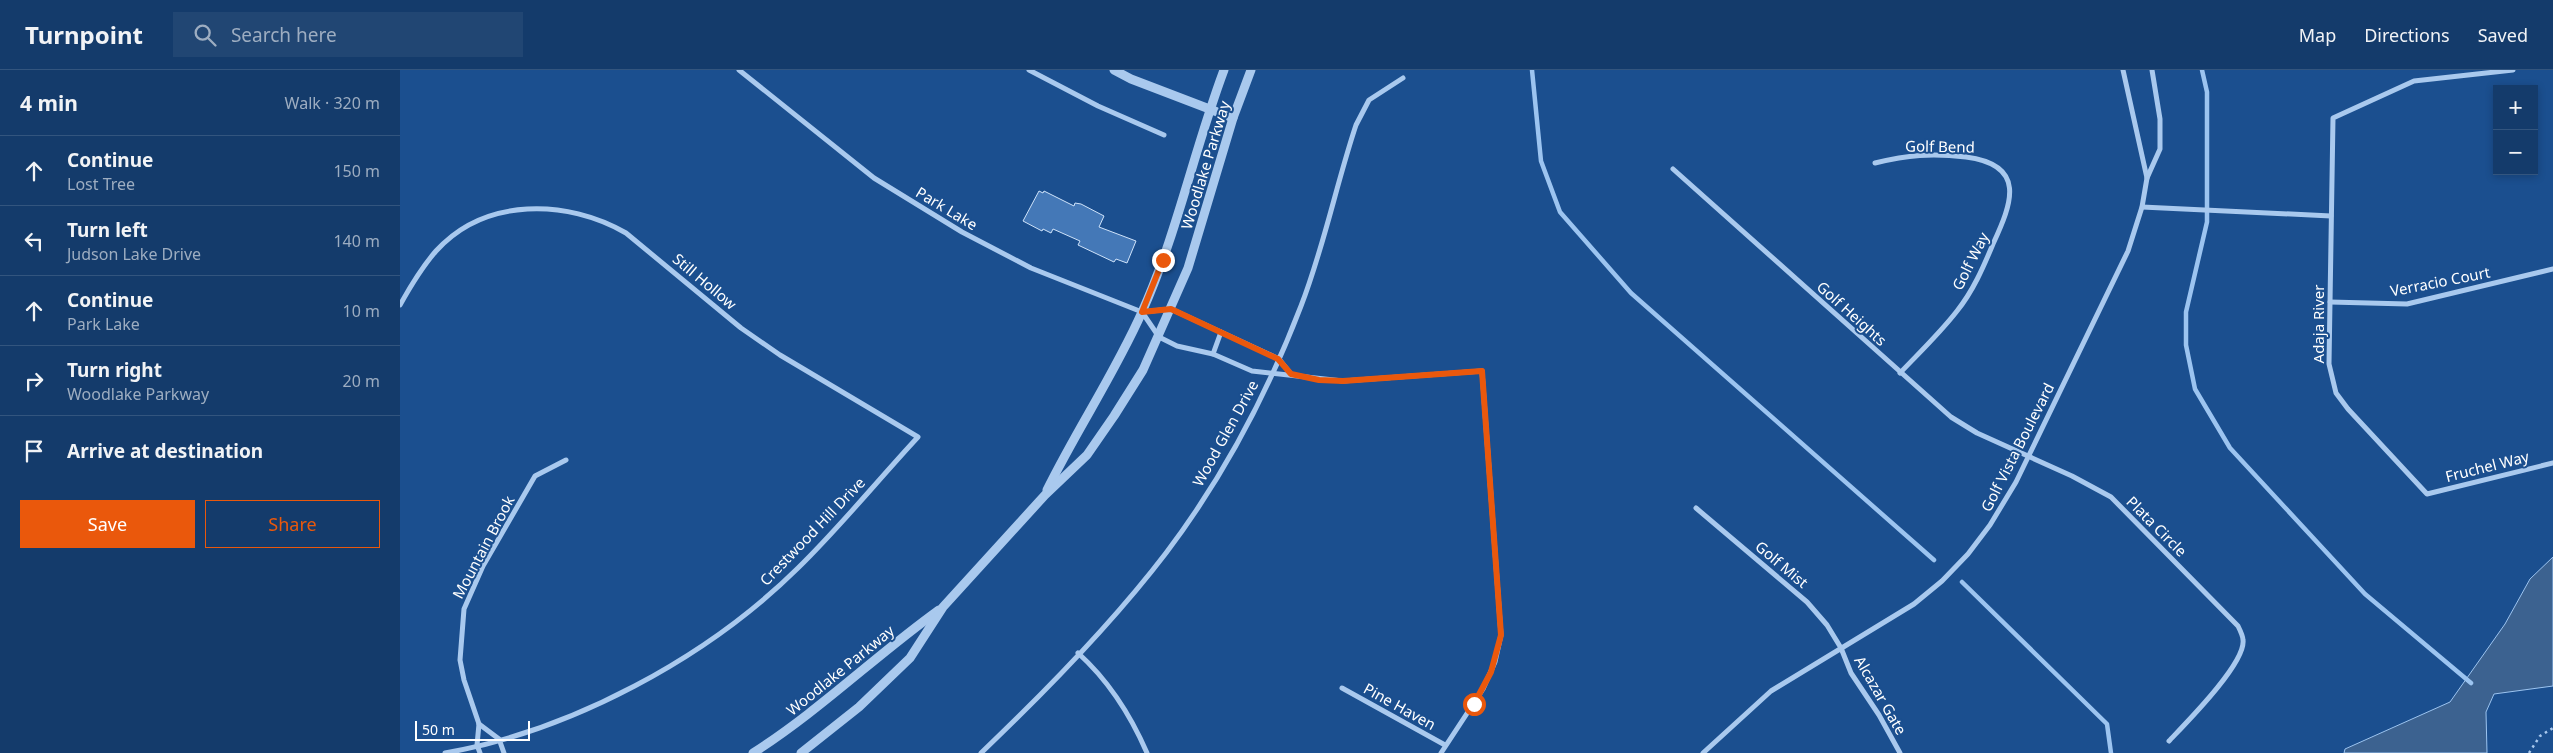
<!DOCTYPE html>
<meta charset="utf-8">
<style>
body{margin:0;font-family:"Noto Sans",sans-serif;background:#214673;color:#f1f3f6}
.controls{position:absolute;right:15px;top:15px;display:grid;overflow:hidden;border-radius:0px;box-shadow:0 2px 8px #0003}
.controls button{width:45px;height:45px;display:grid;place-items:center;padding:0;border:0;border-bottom:1px solid #33557e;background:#143b6b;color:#f1f3f6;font:25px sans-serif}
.scale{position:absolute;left:15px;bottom:12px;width:115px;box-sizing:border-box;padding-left:5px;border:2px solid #fff;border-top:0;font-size:14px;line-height:18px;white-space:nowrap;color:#fff;-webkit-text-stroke:4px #1b4f8f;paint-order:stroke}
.stop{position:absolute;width:15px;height:15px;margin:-11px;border:4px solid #ea580c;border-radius:50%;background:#fff}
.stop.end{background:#ea580c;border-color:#fff;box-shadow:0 1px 5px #0008}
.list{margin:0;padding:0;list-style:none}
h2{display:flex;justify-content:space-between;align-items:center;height:65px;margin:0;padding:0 20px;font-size:21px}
h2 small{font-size:16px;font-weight:400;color:#9dadc1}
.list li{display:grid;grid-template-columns:32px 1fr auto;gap:15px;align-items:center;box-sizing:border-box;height:70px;padding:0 20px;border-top:1px solid #33557e}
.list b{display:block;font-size:19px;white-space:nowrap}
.list p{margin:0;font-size:16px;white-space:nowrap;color:#9dadc1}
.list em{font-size:16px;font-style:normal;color:#9dadc1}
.actions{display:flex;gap:10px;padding:15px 20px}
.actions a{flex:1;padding:11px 0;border:1px solid #ea580c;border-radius:0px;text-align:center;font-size:18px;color:#ea580c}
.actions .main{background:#ea580c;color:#fff}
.icon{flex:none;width:28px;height:28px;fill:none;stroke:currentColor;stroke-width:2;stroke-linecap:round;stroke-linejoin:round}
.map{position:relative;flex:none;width:2153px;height:683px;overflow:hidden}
header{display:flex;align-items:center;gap:30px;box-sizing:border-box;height:70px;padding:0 25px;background:#143b6b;border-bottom:1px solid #33557e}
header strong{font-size:24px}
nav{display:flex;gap:28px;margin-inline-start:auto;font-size:18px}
.search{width:350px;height:45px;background:#214673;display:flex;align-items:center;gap:12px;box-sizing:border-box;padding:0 18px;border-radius:0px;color:#9dadc1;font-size:19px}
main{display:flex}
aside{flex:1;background:#143b6b}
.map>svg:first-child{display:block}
.water{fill:#3c6290;stroke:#9cc4f0}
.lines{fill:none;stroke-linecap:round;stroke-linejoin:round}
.stream{stroke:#9cc4f0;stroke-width:4.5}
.building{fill:#4478b7;stroke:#cfe3fa}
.path{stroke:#a9c9ee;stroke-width:2.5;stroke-dasharray:2.5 4;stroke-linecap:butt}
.minor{stroke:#a9c9ee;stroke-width:5}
.tertiary{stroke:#a9c9ee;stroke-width:9}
.route{stroke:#ea580c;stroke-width:6}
.labels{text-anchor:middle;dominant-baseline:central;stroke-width:4;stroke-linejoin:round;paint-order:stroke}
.street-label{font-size:15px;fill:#fff;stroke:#1b4f8f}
</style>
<header>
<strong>Turnpoint</strong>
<div class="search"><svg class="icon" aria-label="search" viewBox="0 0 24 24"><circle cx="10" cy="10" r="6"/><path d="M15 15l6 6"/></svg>Search here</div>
<nav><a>Map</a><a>Directions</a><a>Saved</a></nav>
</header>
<main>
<aside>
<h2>4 min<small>Walk · 320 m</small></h2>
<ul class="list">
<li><svg class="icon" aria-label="ahead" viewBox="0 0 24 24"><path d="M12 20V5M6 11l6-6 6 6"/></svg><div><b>Continue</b><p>Lost Tree</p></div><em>150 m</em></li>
<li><svg class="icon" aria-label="left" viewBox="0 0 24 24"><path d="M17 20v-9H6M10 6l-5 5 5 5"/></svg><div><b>Turn left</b><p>Judson Lake Drive</p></div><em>140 m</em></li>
<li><svg class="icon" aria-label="ahead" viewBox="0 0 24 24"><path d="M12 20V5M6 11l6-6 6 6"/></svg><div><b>Continue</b><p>Park Lake</p></div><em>10 m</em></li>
<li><svg class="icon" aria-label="right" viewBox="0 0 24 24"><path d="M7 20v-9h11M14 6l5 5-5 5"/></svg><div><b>Turn right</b><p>Woodlake Parkway</p></div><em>20 m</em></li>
<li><svg class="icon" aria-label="arrive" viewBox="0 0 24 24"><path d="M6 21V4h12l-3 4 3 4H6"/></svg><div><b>Arrive at destination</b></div></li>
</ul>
<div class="actions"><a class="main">Save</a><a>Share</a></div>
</aside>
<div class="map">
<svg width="2153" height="683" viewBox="0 0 2153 683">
<rect width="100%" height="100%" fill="#1b4f8f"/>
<path class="water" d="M2153,487V616L2094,624L2086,642L2087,683H1944L1945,679L2050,632L2105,554L2130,509Z"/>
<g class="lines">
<g class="stream">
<path d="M1132,0L1141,91L1160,142L1231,223L1534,490"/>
<path d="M1802,0L1807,22V152L1786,242V275L1795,319L1830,378L1965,524L2071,613"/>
<path d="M1562,512L1707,654L1711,683"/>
</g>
</g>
<path class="building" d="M639,121L643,123L644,121L674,136L675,133L681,134L704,146L699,157L736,171L727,193L716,189L714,192L678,175L680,171L653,159L651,163L643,159L642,161L623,151Z"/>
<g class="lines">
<path class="path" d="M2129,683L2140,666L2153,658"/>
<g class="minor">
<path d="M339,0L474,108L562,162L631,198L742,242L771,239L879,289L891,304"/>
<path d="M629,0L698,36L764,65"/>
<path d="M1723,0L1747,108"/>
<path d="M2113,0L2014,11L1933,48L1929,294L1936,323L1948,339L2027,424L2153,393"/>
<path d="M1475,93C1508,85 1531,83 1566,87C1627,95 1612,133 1593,174C1583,198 1573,221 1557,241C1540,263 1519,283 1500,303"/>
<path d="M1273,99L1551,347L1577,363L1672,406L1711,427L1838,556C1840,560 1843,566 1843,570C1846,593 1786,653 1769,671"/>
<path d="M1742,137L1931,146"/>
<path d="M1930,232L2007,234L2153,199"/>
<path d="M0,235C10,217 22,197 36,181C85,127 167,129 226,163L341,258L380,285L518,367C478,410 440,457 398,498C307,588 171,661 45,683"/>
<path d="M742,242L759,267L777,276L813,284L852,301L943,311L1082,301L1101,565L1095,592L1083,619L1041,683"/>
<path d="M813,284L821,262"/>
<path d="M1296,438L1407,532L1427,555L1441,578L1451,603L1479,645L1500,683"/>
<path d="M678,583C708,610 731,646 747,683"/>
<path d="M942,618L1045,675"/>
<path d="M79,654L99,669L104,683"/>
<path d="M80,683L77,675L79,654L64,610L60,590L64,539L83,496L135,406L166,390"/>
<path d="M581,683C646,621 711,555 766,483C822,409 868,322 901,236C924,177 936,115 956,55L969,30L1003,8"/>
<path d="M1303,683L1371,621L1514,534L1542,511L1568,484L1590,455L1616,412L1728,181L1742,137L1747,108L1760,79V49L1752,0"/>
</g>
<g class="tertiary">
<path d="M714,0L731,9L833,48"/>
<path d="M647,420C677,359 715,303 742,242C777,164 794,80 824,0"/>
<path d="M353,683C419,641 475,586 539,540"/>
<path d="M401,683L459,637L510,588L543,537L645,425L687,385L714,346L743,300L788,198L833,48L851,0"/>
</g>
</g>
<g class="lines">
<path class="route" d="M763,190L742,242L771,239L878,289L891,304L919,310L943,311L1082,301L1101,565L1091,602L1074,634"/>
</g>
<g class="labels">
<g class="street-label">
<text transform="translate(1540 76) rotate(1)">Golf Bend</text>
<text transform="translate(805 95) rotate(-73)">Woodlake Parkway</text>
<text transform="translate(547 138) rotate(31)">Park Lake</text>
<text transform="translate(1570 191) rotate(-63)">Golf Way</text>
<text transform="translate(305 211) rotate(40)">Still Hollow</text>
<text transform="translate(2040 211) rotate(-11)">Verracio Court</text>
<text transform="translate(1452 243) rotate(42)">Golf Heights</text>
<text transform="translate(1918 254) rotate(-90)">Adaja River</text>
<text transform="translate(825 363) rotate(-61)">Wood Glen Drive</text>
<text transform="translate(1617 377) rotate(-63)">Golf Vista Boulevard</text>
<text transform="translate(2087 396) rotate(-14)">Fruchel Way</text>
<text transform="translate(1757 456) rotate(45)">Plata Circle</text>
<text transform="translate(412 461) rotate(-46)">Crestwood Hill Drive</text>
<text transform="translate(83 477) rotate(-62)">Mountain Brook</text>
<text transform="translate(1382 494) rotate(40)">Golf Mist</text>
<text transform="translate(440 600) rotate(-39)">Woodlake Parkway</text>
<text transform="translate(1481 625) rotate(60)">Alcazar Gate</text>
<text transform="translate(1000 636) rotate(29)">Pine Haven</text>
</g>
</g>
</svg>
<div class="controls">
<button>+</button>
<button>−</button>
</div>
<div class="scale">50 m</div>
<div class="stop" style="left:1074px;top:634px"></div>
<div class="stop end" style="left:763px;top:190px"></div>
</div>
</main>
